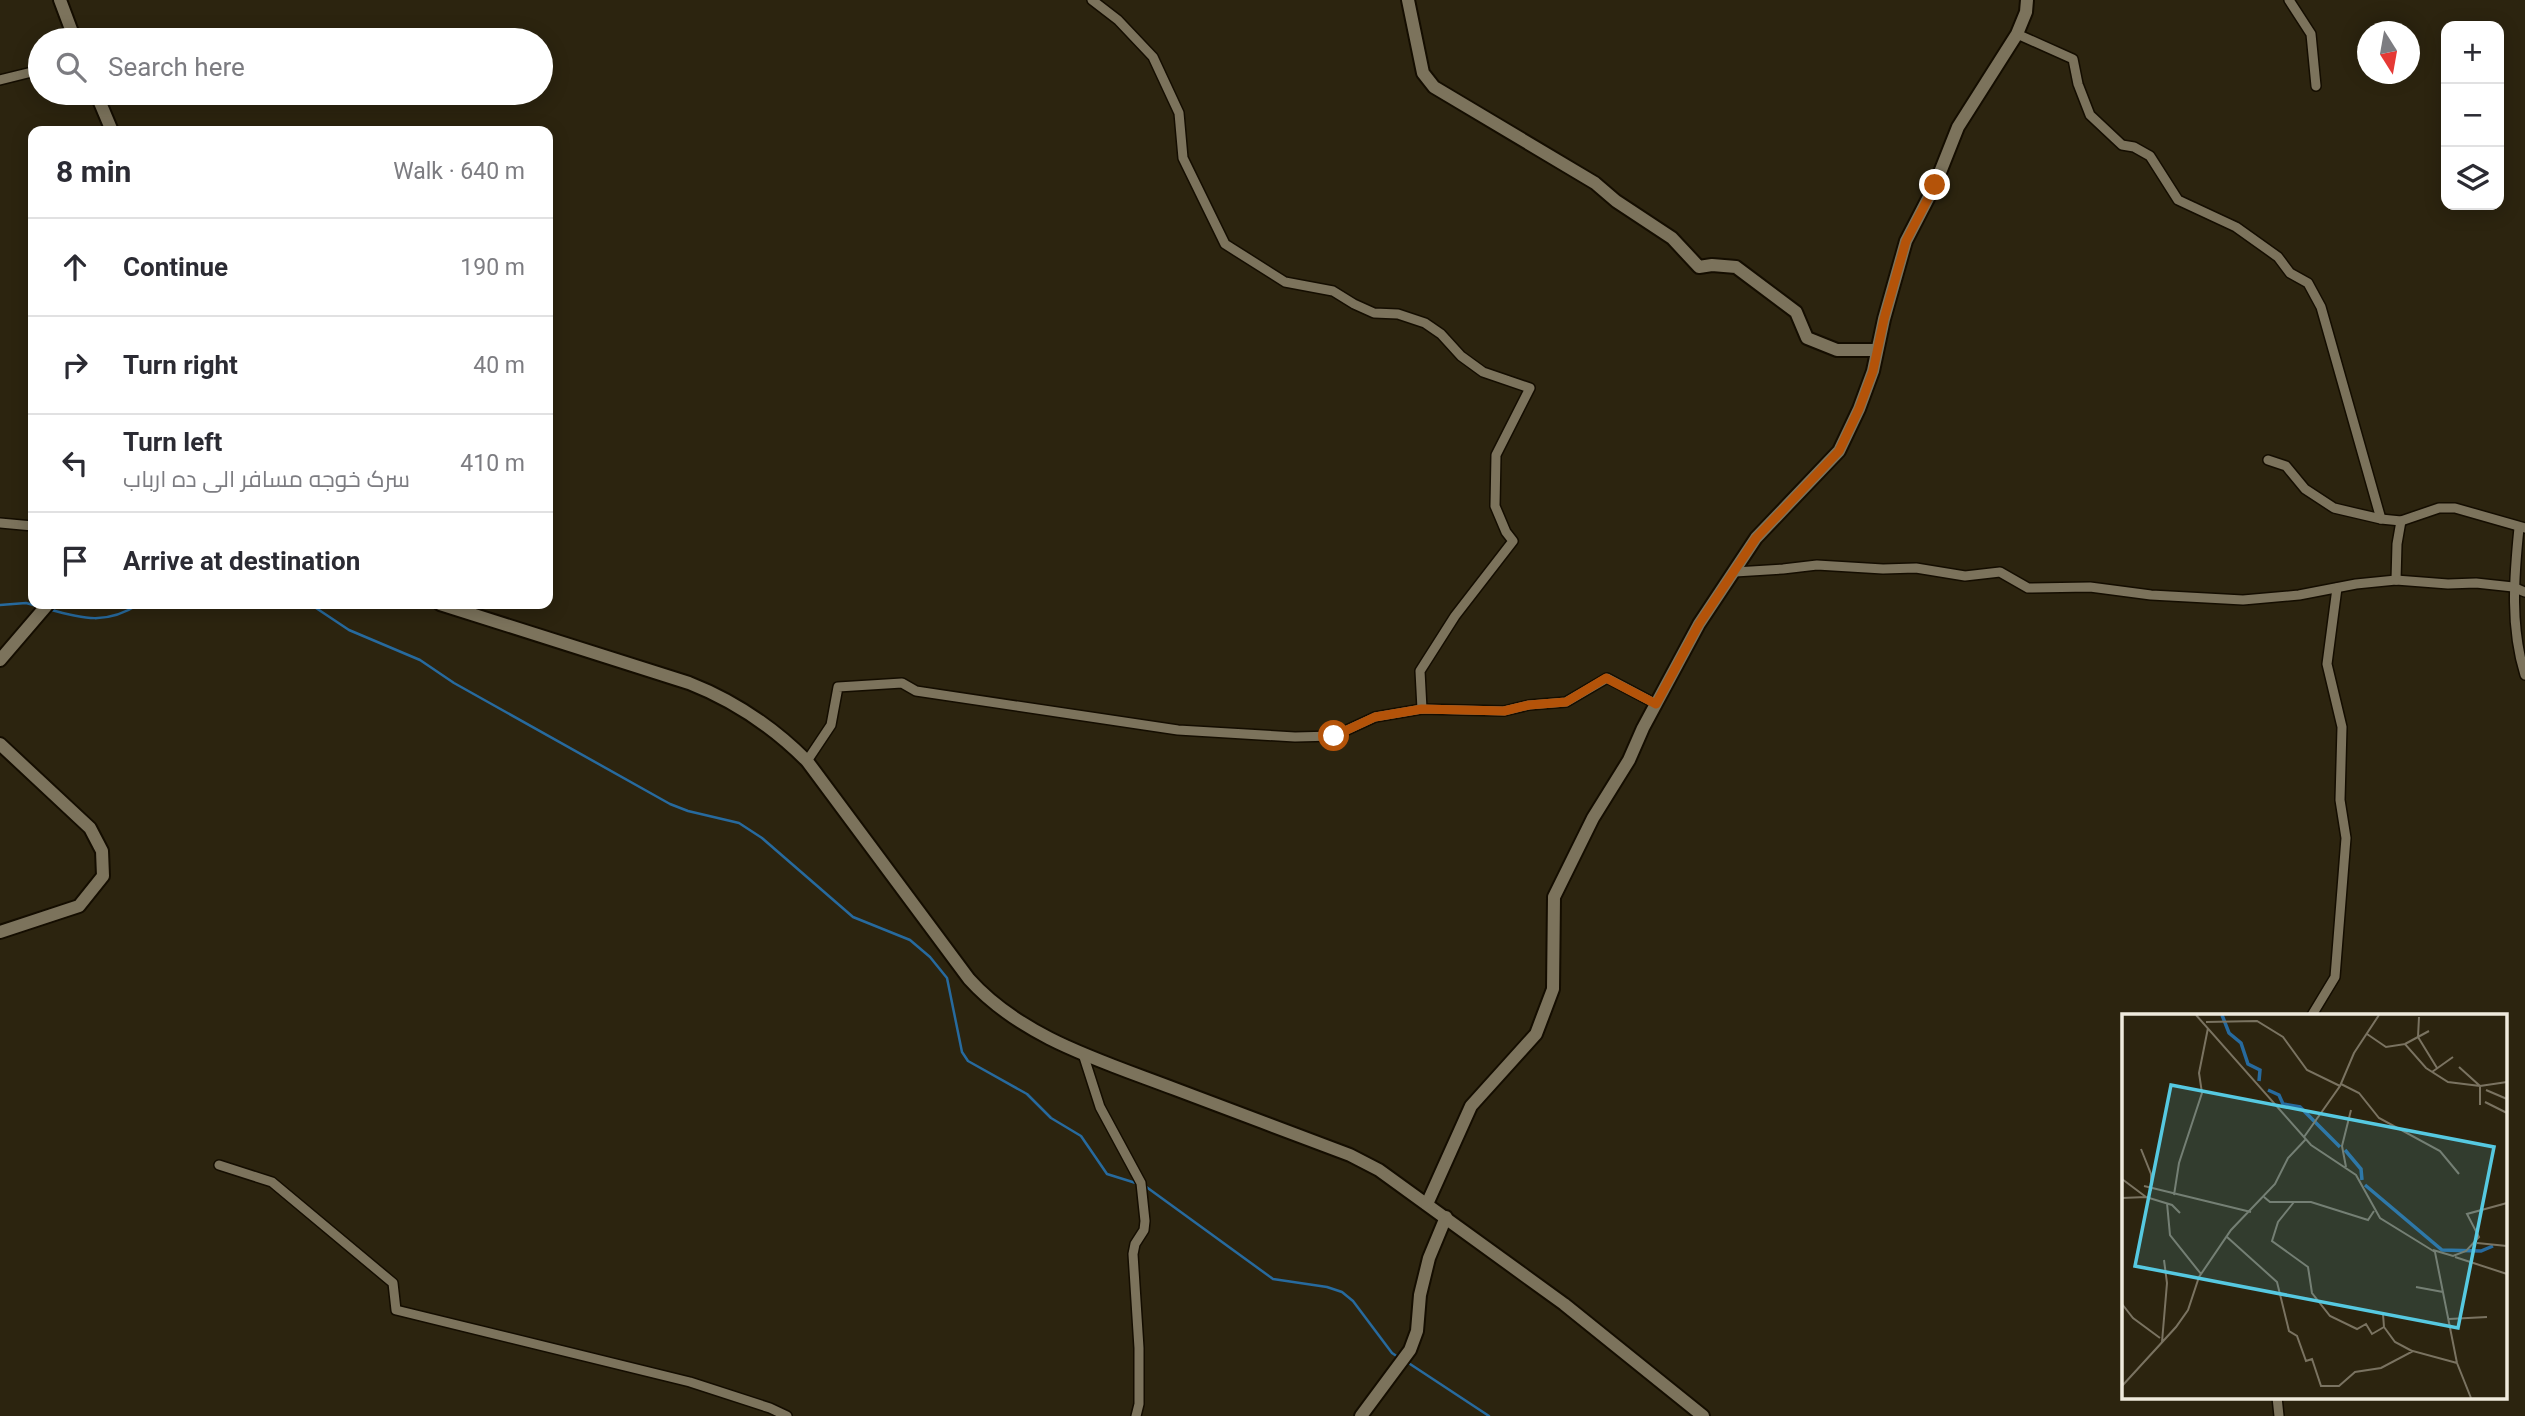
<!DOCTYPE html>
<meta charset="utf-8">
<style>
body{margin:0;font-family:Roboto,Cairo,sans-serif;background:#f2f2f3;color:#2b2b33}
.controls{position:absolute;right:21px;top:21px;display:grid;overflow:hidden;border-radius:14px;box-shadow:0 4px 18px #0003}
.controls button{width:63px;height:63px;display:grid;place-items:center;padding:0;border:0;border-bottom:2px solid #e1e1e2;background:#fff;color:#2b2b33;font:35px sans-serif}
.compass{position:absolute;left:2357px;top:21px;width:63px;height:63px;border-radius:50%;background:#fff;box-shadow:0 4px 18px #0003;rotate:169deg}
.stop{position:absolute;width:21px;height:21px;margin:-16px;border:5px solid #b45309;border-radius:50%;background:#fff}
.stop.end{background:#b45309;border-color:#fff;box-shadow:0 2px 7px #0008}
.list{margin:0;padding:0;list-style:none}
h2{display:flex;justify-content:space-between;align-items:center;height:91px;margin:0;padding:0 28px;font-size:30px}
h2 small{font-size:23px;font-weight:400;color:#7c7c81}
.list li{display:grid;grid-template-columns:46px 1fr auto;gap:21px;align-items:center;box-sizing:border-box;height:98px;padding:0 28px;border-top:2px solid #e1e1e2}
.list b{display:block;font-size:26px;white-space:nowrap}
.list p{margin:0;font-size:23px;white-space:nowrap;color:#7c7c81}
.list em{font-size:23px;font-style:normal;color:#7c7c81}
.icon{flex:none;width:38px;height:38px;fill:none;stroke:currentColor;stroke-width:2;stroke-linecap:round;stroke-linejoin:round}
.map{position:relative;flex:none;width:2525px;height:1416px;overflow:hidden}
.search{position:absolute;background:#fff;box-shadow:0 4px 18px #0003;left:28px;top:28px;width:525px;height:77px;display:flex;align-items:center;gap:18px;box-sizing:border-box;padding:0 24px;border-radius:38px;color:#7c7c81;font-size:26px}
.panel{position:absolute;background:#fff;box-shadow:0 4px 18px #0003;left:28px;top:126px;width:525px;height:483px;border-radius:14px}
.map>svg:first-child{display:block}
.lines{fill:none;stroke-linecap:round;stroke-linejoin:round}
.stream{stroke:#276a9e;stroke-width:2.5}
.street-casing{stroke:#140d00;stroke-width:12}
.secondary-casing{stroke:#140d00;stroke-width:16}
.street{stroke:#7c735c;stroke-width:9}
.secondary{stroke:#7c735c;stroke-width:12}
.route{stroke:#b45309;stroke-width:9}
.inset-river{fill:none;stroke:#276a9e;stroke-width:3.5}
.inset-road{fill:none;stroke:#7a7361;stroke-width:2}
.view{fill:#56c9e1;fill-opacity:0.15;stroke:#56c9e1;stroke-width:3.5}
.inset-edge{fill:none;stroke:#efeadd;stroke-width:3.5}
</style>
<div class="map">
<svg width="2525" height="1416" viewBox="0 0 2525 1416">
<rect width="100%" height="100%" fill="#2c240f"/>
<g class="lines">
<g class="stream">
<path d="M310,604L349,630L420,660L454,683L670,804L688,811L739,823L762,838L853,917L910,940L930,957L947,978L962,1052L968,1061L1027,1094L1051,1118L1081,1136L1107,1174L1139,1184"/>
<path d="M0,605L26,603L41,607"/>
<path d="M48,609C83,619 107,625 139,604"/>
<path d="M1145,1186L1273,1279L1327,1287L1342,1292L1353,1301L1392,1353L1398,1357"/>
<path d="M1407,1362L1489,1416"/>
</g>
<defs>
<g id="street">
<path d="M1092,0L1118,20L1153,57L1179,113L1183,158L1225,244L1285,282L1333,291L1354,304L1374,313L1398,314L1425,323L1441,334L1461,356L1483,372L1530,388L1496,455L1495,506L1506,532L1513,541L1455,616L1420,671L1422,709"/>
<path d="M2289,0L2311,34L2316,86"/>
<path d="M2017,34L2073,59L2078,84L2090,115L2122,145L2134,147L2150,156L2178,200L2236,227L2278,257L2290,273L2308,283L2321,307L2381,519"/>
<path d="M0,80L40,70"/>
<path d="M2268,460L2286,466L2305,489L2334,508L2381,519L2401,521L2439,508H2455L2525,528"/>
<path d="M0,523L33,526"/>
<path d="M2519,528C2514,577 2510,627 2525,675"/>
<path d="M1735,572L1783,569L1817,565L1883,569L1916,568L1965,576L2000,572L2028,588L2090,587L2151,595L2243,600L2299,595L2356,584L2396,580L2448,584L2476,583L2513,587L2525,592"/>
<path d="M2396,580L2397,544L2401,521"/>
<path d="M807,761L831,725L838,687L902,683L916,691L1178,730L1295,737L1334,736L1375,717L1422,709L1504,711L1529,705L1566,702L1607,678L1656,704"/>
<path d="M2312,1015L2335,977L2346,838L2340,800L2342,727L2327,664L2337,588"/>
<path d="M1083,1054L1100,1107L1141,1183L1145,1221L1144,1230L1135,1244L1133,1254L1139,1348V1404L1136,1416"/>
<path d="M219,1165L272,1182L393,1283L396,1310L690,1382L770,1408L787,1416"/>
<path d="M2277,1397L2279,1416"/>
</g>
<g id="secondary">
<path d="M60,0L75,40"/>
<path d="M1408,0L1423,73L1434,87L1595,183L1616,201L1672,238L1699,267L1712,265L1736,267L1796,312L1807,338L1837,350H1877"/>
<path d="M96,93L112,131"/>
<path d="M440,604L689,683C735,701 772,726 807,761L969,979C1022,1038 1102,1061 1175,1089C1233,1111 1292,1133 1350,1155L1379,1170L1564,1304L1703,1416"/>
<path d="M0,660L48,604"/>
<path d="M0,744L90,828L102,851L103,876L79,906L0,932"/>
<path d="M1427,1204L1471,1106L1536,1034L1553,989L1554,897L1593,818L1629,760L1643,728L1699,624L1756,538L1839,451L1859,409L1873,371L1884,319L1906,241L1935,185L1958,127L2017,34L2026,12L2027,0"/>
<path d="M1361,1416L1410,1350L1417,1331L1420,1295L1429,1258L1446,1217"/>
</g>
</defs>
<use href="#street" class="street-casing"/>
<use href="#secondary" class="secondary-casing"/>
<use href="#street" class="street"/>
<use href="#secondary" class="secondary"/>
</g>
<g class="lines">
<path class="route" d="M1334,736L1375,717L1422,709L1504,711L1529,705L1566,702L1606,678L1656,704L1699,624L1756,538L1839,451L1859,409L1873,371L1884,319L1906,241L1935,185"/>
</g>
<g transform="translate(2122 1014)">
<rect width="385" height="385" fill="#2c240f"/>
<path class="inset-river" d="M100,1L107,19L119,29L126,50L138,56L137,67M146,76L157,81L161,90L178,93L218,133M223,136L239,155L240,166M243,171L320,236L359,237L371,232"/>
<path class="inset-road" d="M74,1L189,131L234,161L258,204L313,238L335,349L349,384M297,3L296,23L315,54M84,8L135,7L161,23L185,56L218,72M245,20L264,33L283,30L304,54L326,68L358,72L385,68M283,30L307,17M337,53L358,72V91M310,58L331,43M219,70L237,79L257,104L318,137L337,160M364,76L385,85M363,88L385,99M182,123L218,72L232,39L257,1M19,135L29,160V177M224,153L220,132L229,96M0,165L24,183M22,172L129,198M52,181L57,149L80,79L77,59L86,14M142,183L148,188H189L246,206L252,197M0,184L24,183L50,191L58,199M172,188L156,208L150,227L186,253L190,279L208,302L235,315L244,310L250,320L262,313M45,189L48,221L79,260M105,223L155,268L167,317L175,322L184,347L190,345L199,372H217L233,358L259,354L291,337L335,349M355,229L385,232M311,236L331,242L344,237L357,223L345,200L385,189M333,243L385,260M294,273L321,278M0,290L11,304L38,324M261,300L262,313L273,328L290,337M327,305L365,303M40,328L45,269L42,246M0,372L54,313L66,296L77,263L109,216L153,170L166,144L184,125"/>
<path class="view" d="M49,71L372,133L336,314L13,252Z"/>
<rect width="385" height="385" class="inset-edge"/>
</g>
</svg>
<div class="controls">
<button>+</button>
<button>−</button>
<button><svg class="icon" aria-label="layers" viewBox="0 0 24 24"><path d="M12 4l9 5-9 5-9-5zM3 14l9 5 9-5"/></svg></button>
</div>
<svg class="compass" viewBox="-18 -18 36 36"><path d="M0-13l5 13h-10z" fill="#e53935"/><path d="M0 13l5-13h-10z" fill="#7c7c81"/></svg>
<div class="stop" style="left:1334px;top:736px"></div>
<div class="stop end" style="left:1935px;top:185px"></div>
<div class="search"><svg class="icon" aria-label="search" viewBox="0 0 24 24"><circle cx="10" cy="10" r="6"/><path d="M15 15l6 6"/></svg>Search here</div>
<section class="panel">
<h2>8 min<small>Walk · 640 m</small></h2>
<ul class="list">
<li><svg class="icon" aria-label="ahead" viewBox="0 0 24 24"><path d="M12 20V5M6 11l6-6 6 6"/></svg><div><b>Continue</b></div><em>190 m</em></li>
<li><svg class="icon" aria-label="right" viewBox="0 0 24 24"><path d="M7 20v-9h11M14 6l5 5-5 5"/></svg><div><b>Turn right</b></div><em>40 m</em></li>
<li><svg class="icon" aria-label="left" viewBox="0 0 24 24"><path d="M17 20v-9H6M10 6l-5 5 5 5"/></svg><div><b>Turn left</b><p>سرک خوجه مسافر الی ده ارباب</p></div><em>410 m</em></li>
<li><svg class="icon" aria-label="arrive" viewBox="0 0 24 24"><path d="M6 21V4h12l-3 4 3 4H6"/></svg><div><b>Arrive at destination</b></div></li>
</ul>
</section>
</div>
